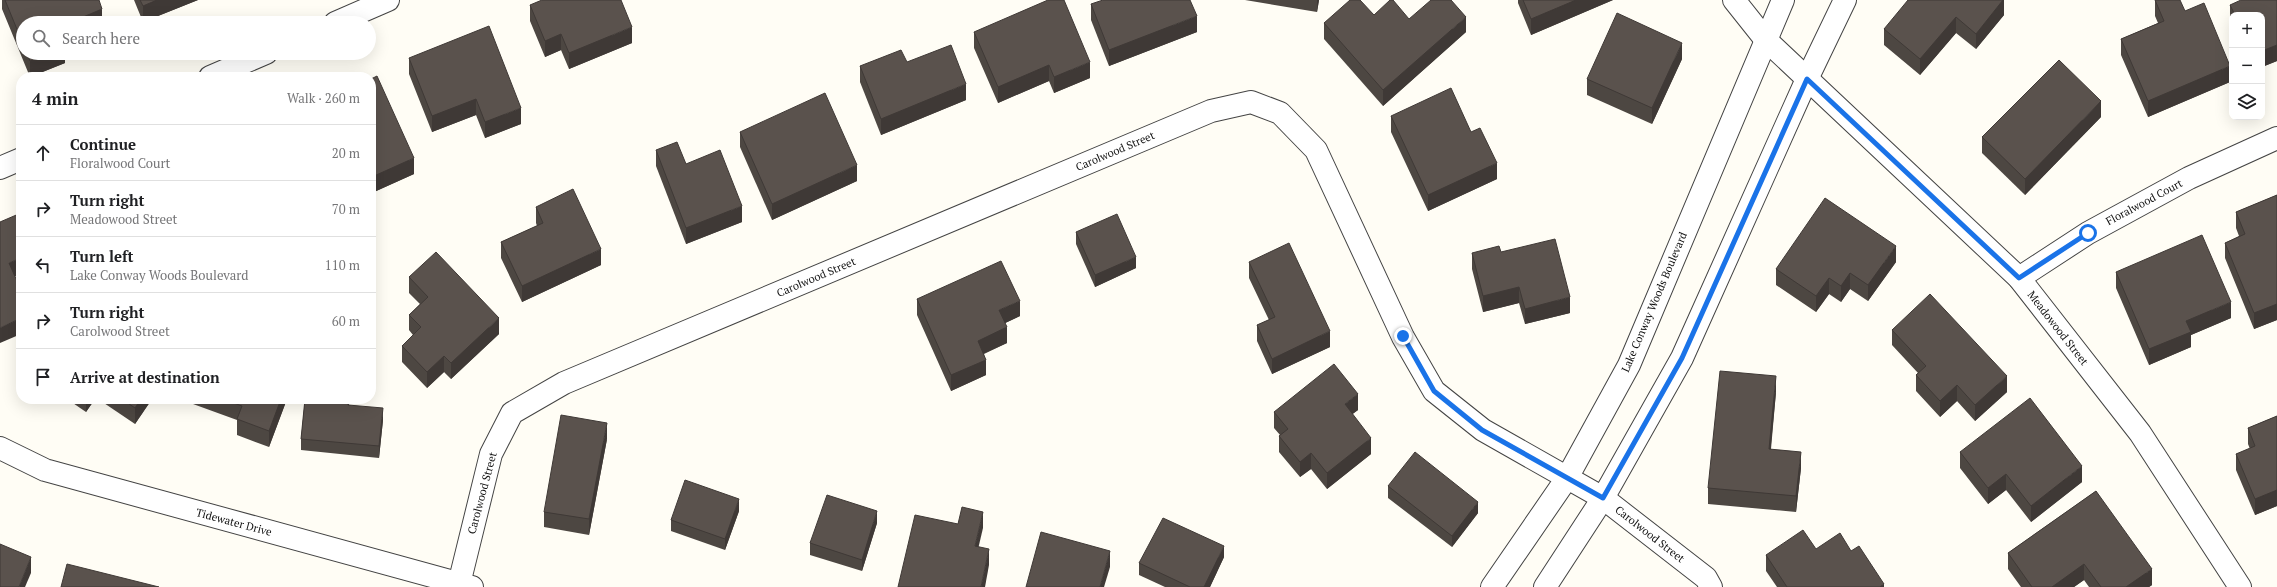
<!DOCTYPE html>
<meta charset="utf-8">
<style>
body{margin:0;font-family:"PT Serif",serif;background:#f2f2f2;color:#202124}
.controls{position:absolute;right:12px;top:12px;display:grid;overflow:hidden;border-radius:8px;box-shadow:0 4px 16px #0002}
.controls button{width:36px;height:36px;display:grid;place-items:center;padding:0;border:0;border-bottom:1px solid #e0e0e0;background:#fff;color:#202124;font:20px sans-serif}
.stop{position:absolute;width:12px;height:12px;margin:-9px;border:3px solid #1a73e8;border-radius:50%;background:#fff}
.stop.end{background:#1a73e8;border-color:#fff;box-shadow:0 1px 4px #0008}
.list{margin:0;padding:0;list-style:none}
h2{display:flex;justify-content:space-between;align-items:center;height:52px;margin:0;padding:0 16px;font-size:17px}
h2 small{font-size:13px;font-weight:400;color:#757577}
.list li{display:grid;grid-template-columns:26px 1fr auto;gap:12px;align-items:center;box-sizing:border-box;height:56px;padding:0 16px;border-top:1px solid #e0e0e0}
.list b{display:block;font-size:15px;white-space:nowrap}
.list p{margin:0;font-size:13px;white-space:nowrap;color:#757577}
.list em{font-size:13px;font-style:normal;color:#757577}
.icon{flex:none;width:22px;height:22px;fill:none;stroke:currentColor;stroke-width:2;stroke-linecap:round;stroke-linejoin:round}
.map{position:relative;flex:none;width:2277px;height:587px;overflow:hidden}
.search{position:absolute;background:#fff;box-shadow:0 4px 16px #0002;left:16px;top:16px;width:360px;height:44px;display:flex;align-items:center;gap:10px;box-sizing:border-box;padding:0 14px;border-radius:22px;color:#757577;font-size:15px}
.panel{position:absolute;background:#fff;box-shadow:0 4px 16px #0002;left:16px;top:72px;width:360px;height:332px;border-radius:16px}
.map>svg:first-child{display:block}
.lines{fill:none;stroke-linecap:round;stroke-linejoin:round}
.minor-casing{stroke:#444;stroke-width:24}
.minor{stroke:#fff;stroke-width:22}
.wall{fill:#4d4742}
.shaded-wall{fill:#3f3936}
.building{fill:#5a524d;stroke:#3f3936}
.route{stroke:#1a73e8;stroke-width:5}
.labels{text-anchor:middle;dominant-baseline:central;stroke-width:4;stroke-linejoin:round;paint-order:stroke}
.street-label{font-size:11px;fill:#111;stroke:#fff}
</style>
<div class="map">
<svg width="2277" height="587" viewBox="0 0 2277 587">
<rect width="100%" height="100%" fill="#fffdf5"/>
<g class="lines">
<defs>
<g id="minor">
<path d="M1734,0L1765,39L2019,278L2140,433L2240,587"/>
<path d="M335,23L388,0"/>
<path d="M210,77L266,53"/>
<path d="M0,168L21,159"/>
<path d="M2019,278L2088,233L2189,178L2277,138"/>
<path d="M0,448L45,470L472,587"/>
<path d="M459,584L491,454L512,413L564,383L1211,111L1251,102L1280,113L1316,150L1403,337L1434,391L1483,430L1603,498L1706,578L1711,587"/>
<path d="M1492,587L1567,478L1629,365L1783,0"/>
<path d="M1545,587L1603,498L1682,358L1807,79L1845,0"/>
</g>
</defs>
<use href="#minor" class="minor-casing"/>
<use href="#minor" class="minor"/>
</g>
<g class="wall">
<path d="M2,0H99L102,23H23V53H65V63L30,77L2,9Z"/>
<path d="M134,0H198L143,22Z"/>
<path d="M1245,0H1319L1317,12Z"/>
<path d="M1518,0H1613L1531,35L1518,3Z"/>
<path d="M2004,0V15L1976,49L1956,33L1920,75L1884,45V29Z"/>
<path d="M2155,0L2185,11L2230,82L2148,117L2121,55V39L2158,23L2155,16Z"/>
<path d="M2277,0V61L2262,67V15H2232V24L2230,21V5Z"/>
<path d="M1091,4L1197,32L1109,66L1091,20Z"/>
<path d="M530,5L632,43L569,69L561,50L545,57L530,21Z"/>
<path d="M1374,15L1409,19L1466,32L1383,106L1324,39V23Z"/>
<path d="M974,32L1090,78L1054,93L1049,81L998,103L974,48Z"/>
<path d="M409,58L521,124L485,138L476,115L432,132L409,74Z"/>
<path d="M1682,59L1652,124L1587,95V79Z"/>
<path d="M907,62L966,100L881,135L860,82V66Z"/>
<path d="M371,79L414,174L374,192L371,185Z"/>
<path d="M1391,116L1471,132L1497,179L1428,211L1391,132Z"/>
<path d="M2101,117L2025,195L1982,153V137Z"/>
<path d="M740,132L857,181L772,220L740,147Z"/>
<path d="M656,150L686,164L742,222L686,244L656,166Z"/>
<path d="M2277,195V320L2254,329L2225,258V243L2239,236L2236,228V212Z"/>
<path d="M536,207L601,265L522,302L501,258V242L537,226L536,223Z"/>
<path d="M1076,232L1136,268L1095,287L1076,244Z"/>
<path d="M1501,252L1570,313L1525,324L1519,303L1483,312L1472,269V253Z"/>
<path d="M1249,262L1330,347L1272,374L1257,341V325L1269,320L1249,278Z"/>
<path d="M1896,262L1868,301L1850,289L1841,302L1829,294L1816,312L1776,285V269Z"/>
<path d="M2116,272L2231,318L2191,335V347L2149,365L2116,288Z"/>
<path d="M409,277L499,334L451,379L444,372L427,388L402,362V346L413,335L409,330V315L420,304L409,293Z"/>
<path d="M917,299L1020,316L1005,323L1007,343L984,354L986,375L951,391L917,315Z"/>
<path d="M1892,330L2007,392L1975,421L1957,401L1940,417L1916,391V375L1918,373L1892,345Z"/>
<path d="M1776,392L1771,449L1801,468L1796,512L1708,504V488Z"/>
<path d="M67,399H95L86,412Z"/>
<path d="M98,399H152L135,424Z"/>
<path d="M193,399H287L269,447L237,435V420L193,404Z"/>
<path d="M305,399H350L349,405L383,420L379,458L301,450V439Z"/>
<path d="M1358,410L1352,414L1371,454L1327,489L1311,469L1300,477L1279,452V436L1280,435L1274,428V412Z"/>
<path d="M2277,416V506L2255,515L2236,470V454L2250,449L2248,444V428Z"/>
<path d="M607,439L589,535L544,527V512Z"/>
<path d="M1960,452L2082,482L2031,522L2006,490L1988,504L1960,468Z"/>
<path d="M1388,486L1478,513L1452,547L1388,498Z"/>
<path d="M2096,491L2152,585L2149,587H2089L2084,580L2074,587H2021L2008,569V553Z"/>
<path d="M739,511L725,550L671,531V520Z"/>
<path d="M877,523L862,571L810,555V543Z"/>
<path d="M1816,549L1851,551L1884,587H1777L1766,571V555Z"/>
<path d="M1224,557L1210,587H1165L1139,575V563Z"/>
</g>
<g class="shaded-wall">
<path d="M157,0H198L143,22V6Z"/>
<path d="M1317,0H1319L1317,12Z"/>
<path d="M1576,0H1613L1531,35V19Z"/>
<path d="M2003,0H2004V15L1976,49V34Z"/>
<path d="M102,9V23H69Z"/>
<path d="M1197,16V32L1109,66V50Z"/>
<path d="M1466,17V32L1383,106V90Z"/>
<path d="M1956,17V33L1920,75V59Z"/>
<path d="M632,27V43L569,69V53Z"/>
<path d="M561,34V50L545,57V41Z"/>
<path d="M1682,43V59L1652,124V108Z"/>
<path d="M2277,45V61L2262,67V51Z"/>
<path d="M51,53H65V63L30,77V61Z"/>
<path d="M1090,62V78L1054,93V77Z"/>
<path d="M1049,65V81L998,103V87Z"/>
<path d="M2230,66V82L2148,117V101Z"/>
<path d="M966,84V100L881,135V119Z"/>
<path d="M476,99V115L432,132V116Z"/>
<path d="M2101,101V117L2025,195V179Z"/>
<path d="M521,108V124L485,138V122Z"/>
<path d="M414,158V174L374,192V176Z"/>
<path d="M1497,163V179L1428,211V195Z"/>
<path d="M857,165V181L772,220V204Z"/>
<path d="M742,206V222L686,244V228Z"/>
<path d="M1896,246V262L1868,301V285Z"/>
<path d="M601,249V265L522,302V286Z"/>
<path d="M1136,257V268L1095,287V275Z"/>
<path d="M21,258V274L9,279V263Z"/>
<path d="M1850,273V289L1841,302V286Z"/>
<path d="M1829,278V294L1816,312V296Z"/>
<path d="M1519,287V303L1483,312V296Z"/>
<path d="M1570,297V313L1525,324V309Z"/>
<path d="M1020,301V316L999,326V310Z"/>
<path d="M2231,302V318L2191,335V347L2149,365V349L2186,321Z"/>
<path d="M2277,304V320L2254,329V313Z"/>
<path d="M21,318V334L0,343V328Z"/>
<path d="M499,318V334L451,379V363Z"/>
<path d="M1007,327V343L978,356V341Z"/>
<path d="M1330,331V347L1272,374V359Z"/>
<path d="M444,356V372L427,388V372Z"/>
<path d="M986,360V375L951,391V375Z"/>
<path d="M1776,376V392L1769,465V449Z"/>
<path d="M2007,376V392L1975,421V405Z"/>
<path d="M1957,385V401L1940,417V401Z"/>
<path d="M1358,394V410L1345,420V404Z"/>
<path d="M86,399H95L86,412Z"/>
<path d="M141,399H152L135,424V408Z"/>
<path d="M281,399H287L269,447V431Z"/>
<path d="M383,408V420L379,458V446Z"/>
<path d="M607,423V439L589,535V519Z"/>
<path d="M1371,438V454L1327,489V473Z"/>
<path d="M1801,452V468L1796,512V496Z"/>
<path d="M1311,453V469L1300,477V462Z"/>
<path d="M2082,466V482L2031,522V506Z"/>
<path d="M2006,474V490L1988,504V488Z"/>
<path d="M2277,490V506L2255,515V499Z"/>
<path d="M739,499V511L725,550V539Z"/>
<path d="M1478,502V513L1452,547V536Z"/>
<path d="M877,511V523L862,571V560Z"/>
<path d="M983,512V528L975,562V546Z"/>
<path d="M1224,546V557L1210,587H1204Z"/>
<path d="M989,549V565L985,587H981Z"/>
<path d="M1110,551V567L1104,587H1100Z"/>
<path d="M31,557V573L25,587H19Z"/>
<path d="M2084,564V580L2074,587H2052Z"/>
<path d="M2152,569V585L2149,587H2126Z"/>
<path d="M1884,584V587H1880Z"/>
</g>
<g class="building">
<path d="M5,0H99L102,9L69,23H23V44Z"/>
<path d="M140,0H157L143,6Z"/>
<path d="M542,0H621L632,27L569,53L561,34L545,41L530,5Z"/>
<path d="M1048,0H1064L1090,62L1054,77L1049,65L998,87L974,32Z"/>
<path d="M1103,0H1190L1197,16L1109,50L1091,4Z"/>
<path d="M1350,0H1360L1374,15L1390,0H1393L1409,19L1431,0H1451L1466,17L1383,90L1324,23Z"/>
<path d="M1523,0H1576L1531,19Z"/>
<path d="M1908,0H2003L1976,34L1956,17L1920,59L1884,29Z"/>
<path d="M2155,0H2180L2185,11L2204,3L2230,66L2148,101L2121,39L2164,21Z"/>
<path d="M2241,0H2277V45L2262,51V15H2235L2230,5Z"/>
<path d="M1617,13L1682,43L1652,108L1587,79Z"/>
<path d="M489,26L521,108L485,122L476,99L432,116L409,58Z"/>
<path d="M951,45L966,84L881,119L860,66L901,50L907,62Z"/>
<path d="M27,53H51L30,61Z"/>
<path d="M2059,60L2101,101L2025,179L1982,137Z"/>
<path d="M377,76L414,158L374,176L371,169V79Z"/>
<path d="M1451,88L1471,132L1480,128L1497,163L1428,195L1391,116Z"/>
<path d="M825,93L857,165L772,204L740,132Z"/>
<path d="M677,142L686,164L720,150L742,206L686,228L656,150Z"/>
<path d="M573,189L601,249L522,286L501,242L543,223L536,207Z"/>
<path d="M2277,195V304L2254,313L2225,243L2245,234L2236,212Z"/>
<path d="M1825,198L1896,246L1868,285L1850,273L1841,286L1829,278L1816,296L1776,269Z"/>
<path d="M21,213V258L9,263L21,290V318L0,328V222Z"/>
<path d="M1117,214L1136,257L1095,275L1076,232Z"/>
<path d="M2202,235L2231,302L2186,321L2191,332L2149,349L2116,272Z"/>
<path d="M1555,239L1570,297L1525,309L1519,287L1483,296L1472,253L1499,246L1501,252Z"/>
<path d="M1289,243L1330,331L1272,359L1257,325L1275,317L1249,262Z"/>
<path d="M436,252L499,318L451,363L444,356L427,372L402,346L421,327L409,315L428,297L409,277Z"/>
<path d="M1001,261L1020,301L999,310L1007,327L978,341L986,360L951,375L917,299Z"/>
<path d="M1930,294L2007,376L1975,405L1957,385L1940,401L1916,375L1926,366L1892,330Z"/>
<path d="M1334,364L1358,394L1345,404L1371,438L1327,473L1311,453L1300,462L1279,436L1288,429L1274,412Z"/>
<path d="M1720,371L1776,376L1769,449L1801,452L1796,496L1708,488Z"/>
<path d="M2030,398L2082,466L2031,506L2006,474L1988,488L1960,452Z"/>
<path d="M122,399H141L135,408Z"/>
<path d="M223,399H281L269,431L237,419L242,406Z"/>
<path d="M305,399H348V405L383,408L379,446L301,439Z"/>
<path d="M561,415L607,423L589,519L544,512Z"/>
<path d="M2277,416V490L2255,499L2236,454L2255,446L2248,428Z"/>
<path d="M1415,452L1478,502L1452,536L1388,486Z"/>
<path d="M685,480L739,499L725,539L671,520Z"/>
<path d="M2096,491L2152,569L2126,587H2101L2084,564L2052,587H2032L2008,553Z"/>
<path d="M827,495L877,511L862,560L810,543Z"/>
<path d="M962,507L983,512L975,546L989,549L981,587H898L915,515L958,524Z"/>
<path d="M1163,518L1224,546L1204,587H1190L1139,563Z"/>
<path d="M1803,530L1816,549L1840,533L1851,551L1859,546L1884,584L1880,587H1787L1766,555Z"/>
<path d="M1041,532L1110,551L1100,587H1026Z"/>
<path d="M0,544L31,557L19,587H0Z"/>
<path d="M67,564L159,587H61Z"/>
</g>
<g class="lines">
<path class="route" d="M1403,336L1434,391L1482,430L1603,498L1682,358L1807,79L2019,278L2088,233"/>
</g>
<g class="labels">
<g class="street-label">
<text transform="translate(1115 151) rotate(-23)">Carolwood Street</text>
<text transform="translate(2144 202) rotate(-28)">Floralwood Court</text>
<text transform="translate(816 277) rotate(-23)">Carolwood Street</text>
<text transform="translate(1654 302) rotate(-67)">Lake Conway Woods Boulevard</text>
<text transform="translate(2058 328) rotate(52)">Meadowood Street</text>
<text transform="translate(482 493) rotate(-75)">Carolwood Street</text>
<text transform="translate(234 522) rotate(15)">Tidewater Drive</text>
<text transform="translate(1650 534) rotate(38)">Carolwood Street</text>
</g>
</g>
</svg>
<div class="controls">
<button>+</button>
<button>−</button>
<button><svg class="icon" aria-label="layers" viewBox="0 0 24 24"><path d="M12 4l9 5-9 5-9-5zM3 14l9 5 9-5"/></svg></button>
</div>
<div class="stop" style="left:2088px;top:233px"></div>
<div class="stop end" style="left:1403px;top:336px"></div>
<div class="search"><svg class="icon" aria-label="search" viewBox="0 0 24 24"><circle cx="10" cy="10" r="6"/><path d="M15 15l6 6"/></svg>Search here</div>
<section class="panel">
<h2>4 min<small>Walk · 260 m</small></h2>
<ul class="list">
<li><svg class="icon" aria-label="ahead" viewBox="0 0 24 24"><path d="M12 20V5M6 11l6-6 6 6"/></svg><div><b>Continue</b><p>Floralwood Court</p></div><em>20 m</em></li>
<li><svg class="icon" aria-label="right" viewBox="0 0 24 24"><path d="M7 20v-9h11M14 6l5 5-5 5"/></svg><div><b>Turn right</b><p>Meadowood Street</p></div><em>70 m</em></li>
<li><svg class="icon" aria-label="left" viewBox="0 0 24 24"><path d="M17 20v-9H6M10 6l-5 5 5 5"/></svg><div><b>Turn left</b><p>Lake Conway Woods Boulevard</p></div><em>110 m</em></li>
<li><svg class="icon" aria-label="right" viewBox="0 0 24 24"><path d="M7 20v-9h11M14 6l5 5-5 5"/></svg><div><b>Turn right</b><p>Carolwood Street</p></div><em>60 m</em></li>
<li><svg class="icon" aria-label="arrive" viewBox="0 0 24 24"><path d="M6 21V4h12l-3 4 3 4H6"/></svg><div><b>Arrive at destination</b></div></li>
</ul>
</section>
</div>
